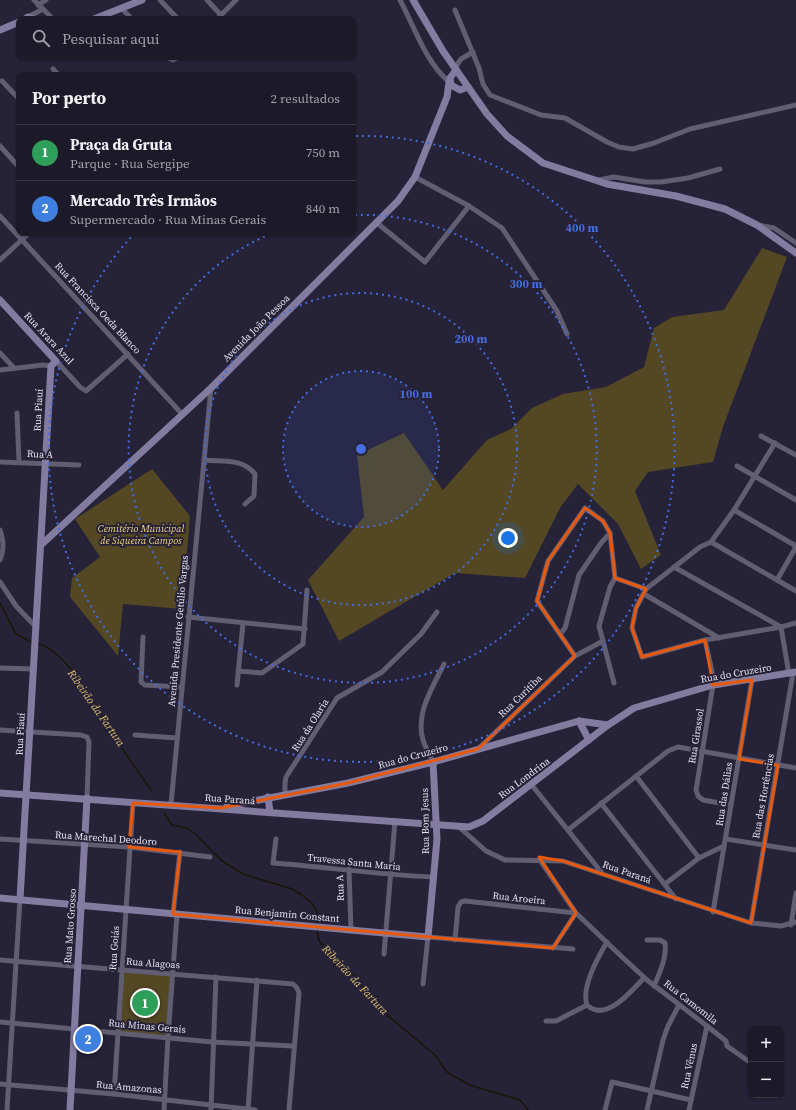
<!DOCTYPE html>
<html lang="pt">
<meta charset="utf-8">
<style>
body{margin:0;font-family:"Source Serif 4",serif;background:#252331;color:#f1f3f6}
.controls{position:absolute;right:12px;bottom:12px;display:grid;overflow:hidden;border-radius:8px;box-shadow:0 1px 3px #0004}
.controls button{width:36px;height:36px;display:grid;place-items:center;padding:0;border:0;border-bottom:1px solid #3a3846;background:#1c1a29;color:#f1f3f6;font:20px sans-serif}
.you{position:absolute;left:508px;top:538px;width:14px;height:14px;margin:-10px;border:3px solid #fff;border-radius:50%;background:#1a73e8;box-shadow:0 0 0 6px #1a73e833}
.badge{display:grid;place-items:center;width:26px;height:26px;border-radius:50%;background:#0b8043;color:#fff;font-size:13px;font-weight:700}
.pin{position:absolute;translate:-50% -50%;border:2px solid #fff;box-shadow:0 1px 4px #0006}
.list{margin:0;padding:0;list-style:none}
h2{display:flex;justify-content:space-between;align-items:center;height:52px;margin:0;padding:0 16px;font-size:17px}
h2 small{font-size:13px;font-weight:400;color:#a0a1a8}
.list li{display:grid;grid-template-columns:26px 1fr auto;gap:12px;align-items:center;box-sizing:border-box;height:56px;padding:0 16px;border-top:1px solid #3a3846}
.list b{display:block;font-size:15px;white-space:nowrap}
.list p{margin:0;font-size:13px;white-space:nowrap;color:#a0a1a8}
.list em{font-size:13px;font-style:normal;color:#a0a1a8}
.icon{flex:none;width:22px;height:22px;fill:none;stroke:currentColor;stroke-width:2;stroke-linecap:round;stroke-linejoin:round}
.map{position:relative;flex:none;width:796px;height:1110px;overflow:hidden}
.search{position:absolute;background:#1c1a29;box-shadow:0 1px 3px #0004;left:16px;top:16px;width:340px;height:44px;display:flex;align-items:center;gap:10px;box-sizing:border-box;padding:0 14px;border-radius:8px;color:#a0a1a8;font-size:15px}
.panel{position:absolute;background:#1c1a29;box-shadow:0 1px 3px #0004;left:16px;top:72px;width:340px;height:164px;border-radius:8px}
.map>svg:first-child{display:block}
.green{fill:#534724}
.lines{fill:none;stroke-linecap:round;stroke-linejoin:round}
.stream{stroke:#1b1504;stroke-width:1.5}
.street{stroke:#615d73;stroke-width:5}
.secondary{stroke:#837ba0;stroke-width:7}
.marked{fill:none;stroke:#e8590c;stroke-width:3;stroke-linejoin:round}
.ring{fill:none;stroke:#456cdd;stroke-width:2;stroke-dasharray:2 4}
.labels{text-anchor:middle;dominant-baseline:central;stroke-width:4;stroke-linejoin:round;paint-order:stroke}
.street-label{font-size:10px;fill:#e5e2f1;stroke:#262237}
.park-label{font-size:10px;font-style:italic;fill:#f3d47e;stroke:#262237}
.water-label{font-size:11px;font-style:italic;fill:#dfc16b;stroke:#262237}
.centre{fill:#456cdd;stroke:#262237;stroke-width:2}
.ring-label{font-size:12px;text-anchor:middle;font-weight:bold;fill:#456cdd;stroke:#262237;stroke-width:4;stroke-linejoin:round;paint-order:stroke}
</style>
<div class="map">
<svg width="796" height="1110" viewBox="0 0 796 1110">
<rect width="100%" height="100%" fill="#262237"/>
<g class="green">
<path d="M762,248L787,257L723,427L713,462L648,472L635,491L661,555L641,569L618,524L578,484L560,508L525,578L455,573L339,641L308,580L364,517L357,455L404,433L443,490L487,440L511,429L532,408L563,394L606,387L644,367L654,328L672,317L724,310Z"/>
<path d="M152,469L190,516L182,609L123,604L118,656L70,597L72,578L100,557L75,519Z"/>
<path d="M123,972L171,975L166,1035L120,1032Z"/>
</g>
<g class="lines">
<g class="stream">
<path d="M0,603L16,634L33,643"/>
<path d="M37,643C68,651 98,710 114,736C126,755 139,773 152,791"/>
<path d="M164,813L172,825L187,828L194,833L222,861L243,874L292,889L302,895L312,903L317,912V924"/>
<path d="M317,930L319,941L357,978L365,990L386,1014L435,1055L447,1072L469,1085L520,1100L528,1110"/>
</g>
<g class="street">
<path d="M34,0L53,19"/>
<path d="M160,0L178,19"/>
<path d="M207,0L221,15"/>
<path d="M400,0C415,28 425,61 449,82"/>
<path d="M38,5L46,0"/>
<path d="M122,9L132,19"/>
<path d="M455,10L479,68L483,84L490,95L541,115L565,118L607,142L619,147L633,149L654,143L690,129L796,105"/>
<path d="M28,17L43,9"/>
<path d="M217,19L236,0"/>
<path d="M166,57L173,60L178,57"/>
<path d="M455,68L461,59L473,52"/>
<path d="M53,69L59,75"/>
<path d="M2,81L19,99"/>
<path d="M0,146L19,167"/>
<path d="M415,177L469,206L502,228L557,311L567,334"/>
<path d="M598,180L614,177L645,182H661L688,178L720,169"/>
<path d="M0,216L182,414"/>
<path d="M377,223L425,262L469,206"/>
<path d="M758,225L774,228L796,243"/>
<path d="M0,260L29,233"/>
<path d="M0,353L14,368"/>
<path d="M56,361L80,387L86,391L128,354"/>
<path d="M0,370L43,365L51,366"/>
<path d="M17,413L19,462"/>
<path d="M761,436L796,455"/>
<path d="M775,443L734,510L711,542L700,547L646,589L636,608L632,628L642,657L705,640L781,627L796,623"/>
<path d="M204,460C223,462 242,458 255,474L254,496L245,504"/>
<path d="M0,462L79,465"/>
<path d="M737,466L796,500"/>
<path d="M734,510L796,546"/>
<path d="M0,530C4,542 4,549 0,560"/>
<path d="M711,542L796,591"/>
<path d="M674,567L781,627L789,674"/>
<path d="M615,578L646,589"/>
<path d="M777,580L796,547"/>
<path d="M0,582L16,606L35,626"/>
<path d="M644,594L719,638"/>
<path d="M188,617L305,629"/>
<path d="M561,633L565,628L579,575L601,543L610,533"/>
<path d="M143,637L141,682L145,685L181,687"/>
<path d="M705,640L713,676V685L696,790L698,796L703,800L731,805"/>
<path d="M575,656L537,601L548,561L585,508L603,521L610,533L615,578L610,587L599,626L614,683"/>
<path d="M0,668L33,669"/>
<path d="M238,671L262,673L303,644L307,590"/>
<path d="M237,685L243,623"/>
<path d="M0,730L81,735L87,737L89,742L87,798"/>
<path d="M135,735L177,738"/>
<path d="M478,749L575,656L603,641"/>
<path d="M433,762C430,755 425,747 423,740C415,713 433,687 444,664"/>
<path d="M636,776L699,858"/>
<path d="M531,784L602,873"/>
<path d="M285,794V783L286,777L337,698L382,672L421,634L437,612"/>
<path d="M601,803L676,899"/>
<path d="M171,804L211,388"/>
<path d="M459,827L486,851L505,860L563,861L751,923L781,926L796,922"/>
<path d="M568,830L668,751L678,747L796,768"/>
<path d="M0,839L129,847L210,857"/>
<path d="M276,839L273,863C327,867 380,875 434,877"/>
<path d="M726,839L796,850"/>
<path d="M540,860L576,913L621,956L647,980L707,1026L726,1041L727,1046L751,1063"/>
<path d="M349,869L351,930"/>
<path d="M665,884L699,858L724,846"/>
<path d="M713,912L752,680"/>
<path d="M173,914L180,852"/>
<path d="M751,923L793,673"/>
<path d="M791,925L796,893"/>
<path d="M455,940L458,907L461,902L465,901L576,913L553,948"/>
<path d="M647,940H660L665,943C667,957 660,972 654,986"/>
<path d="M384,954L395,821"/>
<path d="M0,960L293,984L297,988L299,993L289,1110"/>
<path d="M423,984L428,937L573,949"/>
<path d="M587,1005C606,1023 631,991 644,978"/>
<path d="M546,1021H556L587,1005C581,988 598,957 607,942"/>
<path d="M0,1022L212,1042L293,1046"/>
<path d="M0,1084L114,1094L255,1110"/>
<path d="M114,1094L133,803"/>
<path d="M7,1110L20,899"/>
<path d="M164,1110L168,1037L177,915"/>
<path d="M211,1110L216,977"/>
<path d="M248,1110L257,980"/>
<path d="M605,1110L612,1082L691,1100"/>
<path d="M647,1110L663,1040L668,1026L679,1005"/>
<path d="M689,1110L707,1026"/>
</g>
<g class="secondary">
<path d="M413,0L443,51L487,114L507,136L543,163L607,184L676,196L725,209L757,225L796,253"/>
<path d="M25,19L28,17L34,19"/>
<path d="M94,19L142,0"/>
<path d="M0,30L19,22"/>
<path d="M456,70L450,78L451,85L460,90L468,87"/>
<path d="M0,300L56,361L51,366C41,544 31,722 20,899"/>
<path d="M41,545L211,388L398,201L415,177L447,97L449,82"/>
<path d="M579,721L589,740"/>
<path d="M0,793L469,827L483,821L608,725L634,708L713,685L796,672"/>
<path d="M268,797L270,812"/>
<path d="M227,806L348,783L433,762L579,721L608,725"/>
<path d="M0,898L428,937L437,839L433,762"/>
<path d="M70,1110L87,798"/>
</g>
</g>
<path class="marked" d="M585,508L603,521L610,533L615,578L646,589L636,608L632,628L642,657L705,640L713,685L752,680L739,759L778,765L751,923L563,861L539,857L576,913L553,948L173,914L180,852L129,847L133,803L221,808L348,783L478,749L575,656L537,601L548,561Z"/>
<circle cx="361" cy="449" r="78" fill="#456cdd" fill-opacity=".12"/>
<g class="ring">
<circle cx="361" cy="449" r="78"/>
<circle cx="361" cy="449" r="156"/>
<path d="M355 215A234 234 0 1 1 270 234"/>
<path d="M356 136A313 313 0 1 1 134 234"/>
</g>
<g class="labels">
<g class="street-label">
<text transform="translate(98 308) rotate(47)">Rua Francisca Oeda Blanco</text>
<text transform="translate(256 328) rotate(-45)">Avenida João Pessoa</text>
<text transform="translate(49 338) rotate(47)">Rua Arara Azul</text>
<text transform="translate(38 410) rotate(-87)">Rua Piauí</text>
<text transform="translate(40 454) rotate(3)">Rua A</text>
<text transform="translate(178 631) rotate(-85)">Avenida Presidente Getúlio Vargas</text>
<text transform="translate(736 673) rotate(-10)">Rua do Cruzeiro</text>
<text transform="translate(520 696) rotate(-44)">Rua Curitiba</text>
<text transform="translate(310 725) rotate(-58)">Rua da Olaria</text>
<text transform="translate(20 734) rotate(-87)">Rua Piauí</text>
<text transform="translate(696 736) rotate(-81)">Rua Girassol</text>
<text transform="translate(413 756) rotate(-15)">Rua do Cruzeiro</text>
<text transform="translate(524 778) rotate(-37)">Rua Londrina</text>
<text transform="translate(724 794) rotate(-81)">Rua das Dálias</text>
<text transform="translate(763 796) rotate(-80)">Rua das Hortências</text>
<text transform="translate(230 799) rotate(4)">Rua Paraná</text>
<text transform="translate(425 821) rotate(-91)">Rua Bom Jesus</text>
<text transform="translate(106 838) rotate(4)">Rua Marechal Deodoro</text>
<text transform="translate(354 862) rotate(6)">Travessa Santa Maria</text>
<text transform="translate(627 872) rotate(19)">Rua Paraná</text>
<text transform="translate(340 888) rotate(-92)">Rua A</text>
<text transform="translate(519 898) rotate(6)">Rua Aroeira</text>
<text transform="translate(287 914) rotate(5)">Rua Benjamin Constant</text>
<text transform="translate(70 926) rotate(-86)">Rua Mato Grosso</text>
<text transform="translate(114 948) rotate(-86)">Rua Goiás</text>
<text transform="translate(153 963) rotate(4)">Rua Alagoas</text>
<text transform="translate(691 1002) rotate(38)">Rua Camomila</text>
<text transform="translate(147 1026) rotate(5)">Rua Minas Gerais</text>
<text transform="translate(689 1066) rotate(-78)">Rua Vênus</text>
<text transform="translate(129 1087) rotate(5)">Rua Amazonas</text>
</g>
<g class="park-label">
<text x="141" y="528">Cemitério Municipal<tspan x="141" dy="12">de Siqueira Campos</tspan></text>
</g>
<g class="water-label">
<text transform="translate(96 708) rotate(55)">Ribeirão da Fartura</text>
<text transform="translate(355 980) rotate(47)">Ribeirão da Fartura</text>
</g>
</g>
<circle cx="361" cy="449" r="6" class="centre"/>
<g class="ring-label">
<text x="582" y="232">400 m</text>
<text x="526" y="288">300 m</text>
<text x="471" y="343">200 m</text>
<text x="416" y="398">100 m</text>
</g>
</svg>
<div class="controls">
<button>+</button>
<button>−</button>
</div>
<div class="you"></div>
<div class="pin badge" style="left:145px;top:1003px;background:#2e9e5b">1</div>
<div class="pin badge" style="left:88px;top:1039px;background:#3f7fe0">2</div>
<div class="search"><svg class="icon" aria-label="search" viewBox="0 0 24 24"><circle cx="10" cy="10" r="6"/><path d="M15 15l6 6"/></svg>Pesquisar aqui</div>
<section class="panel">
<h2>Por perto<small>2 resultados</small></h2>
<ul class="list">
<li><span class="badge" style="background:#2e9e5b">1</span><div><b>Praça da Gruta</b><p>Parque · Rua Sergipe</p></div><em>750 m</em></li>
<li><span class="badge" style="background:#3f7fe0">2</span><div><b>Mercado Três Irmãos</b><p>Supermercado · Rua Minas Gerais</p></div><em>840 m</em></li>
</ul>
</section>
</div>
